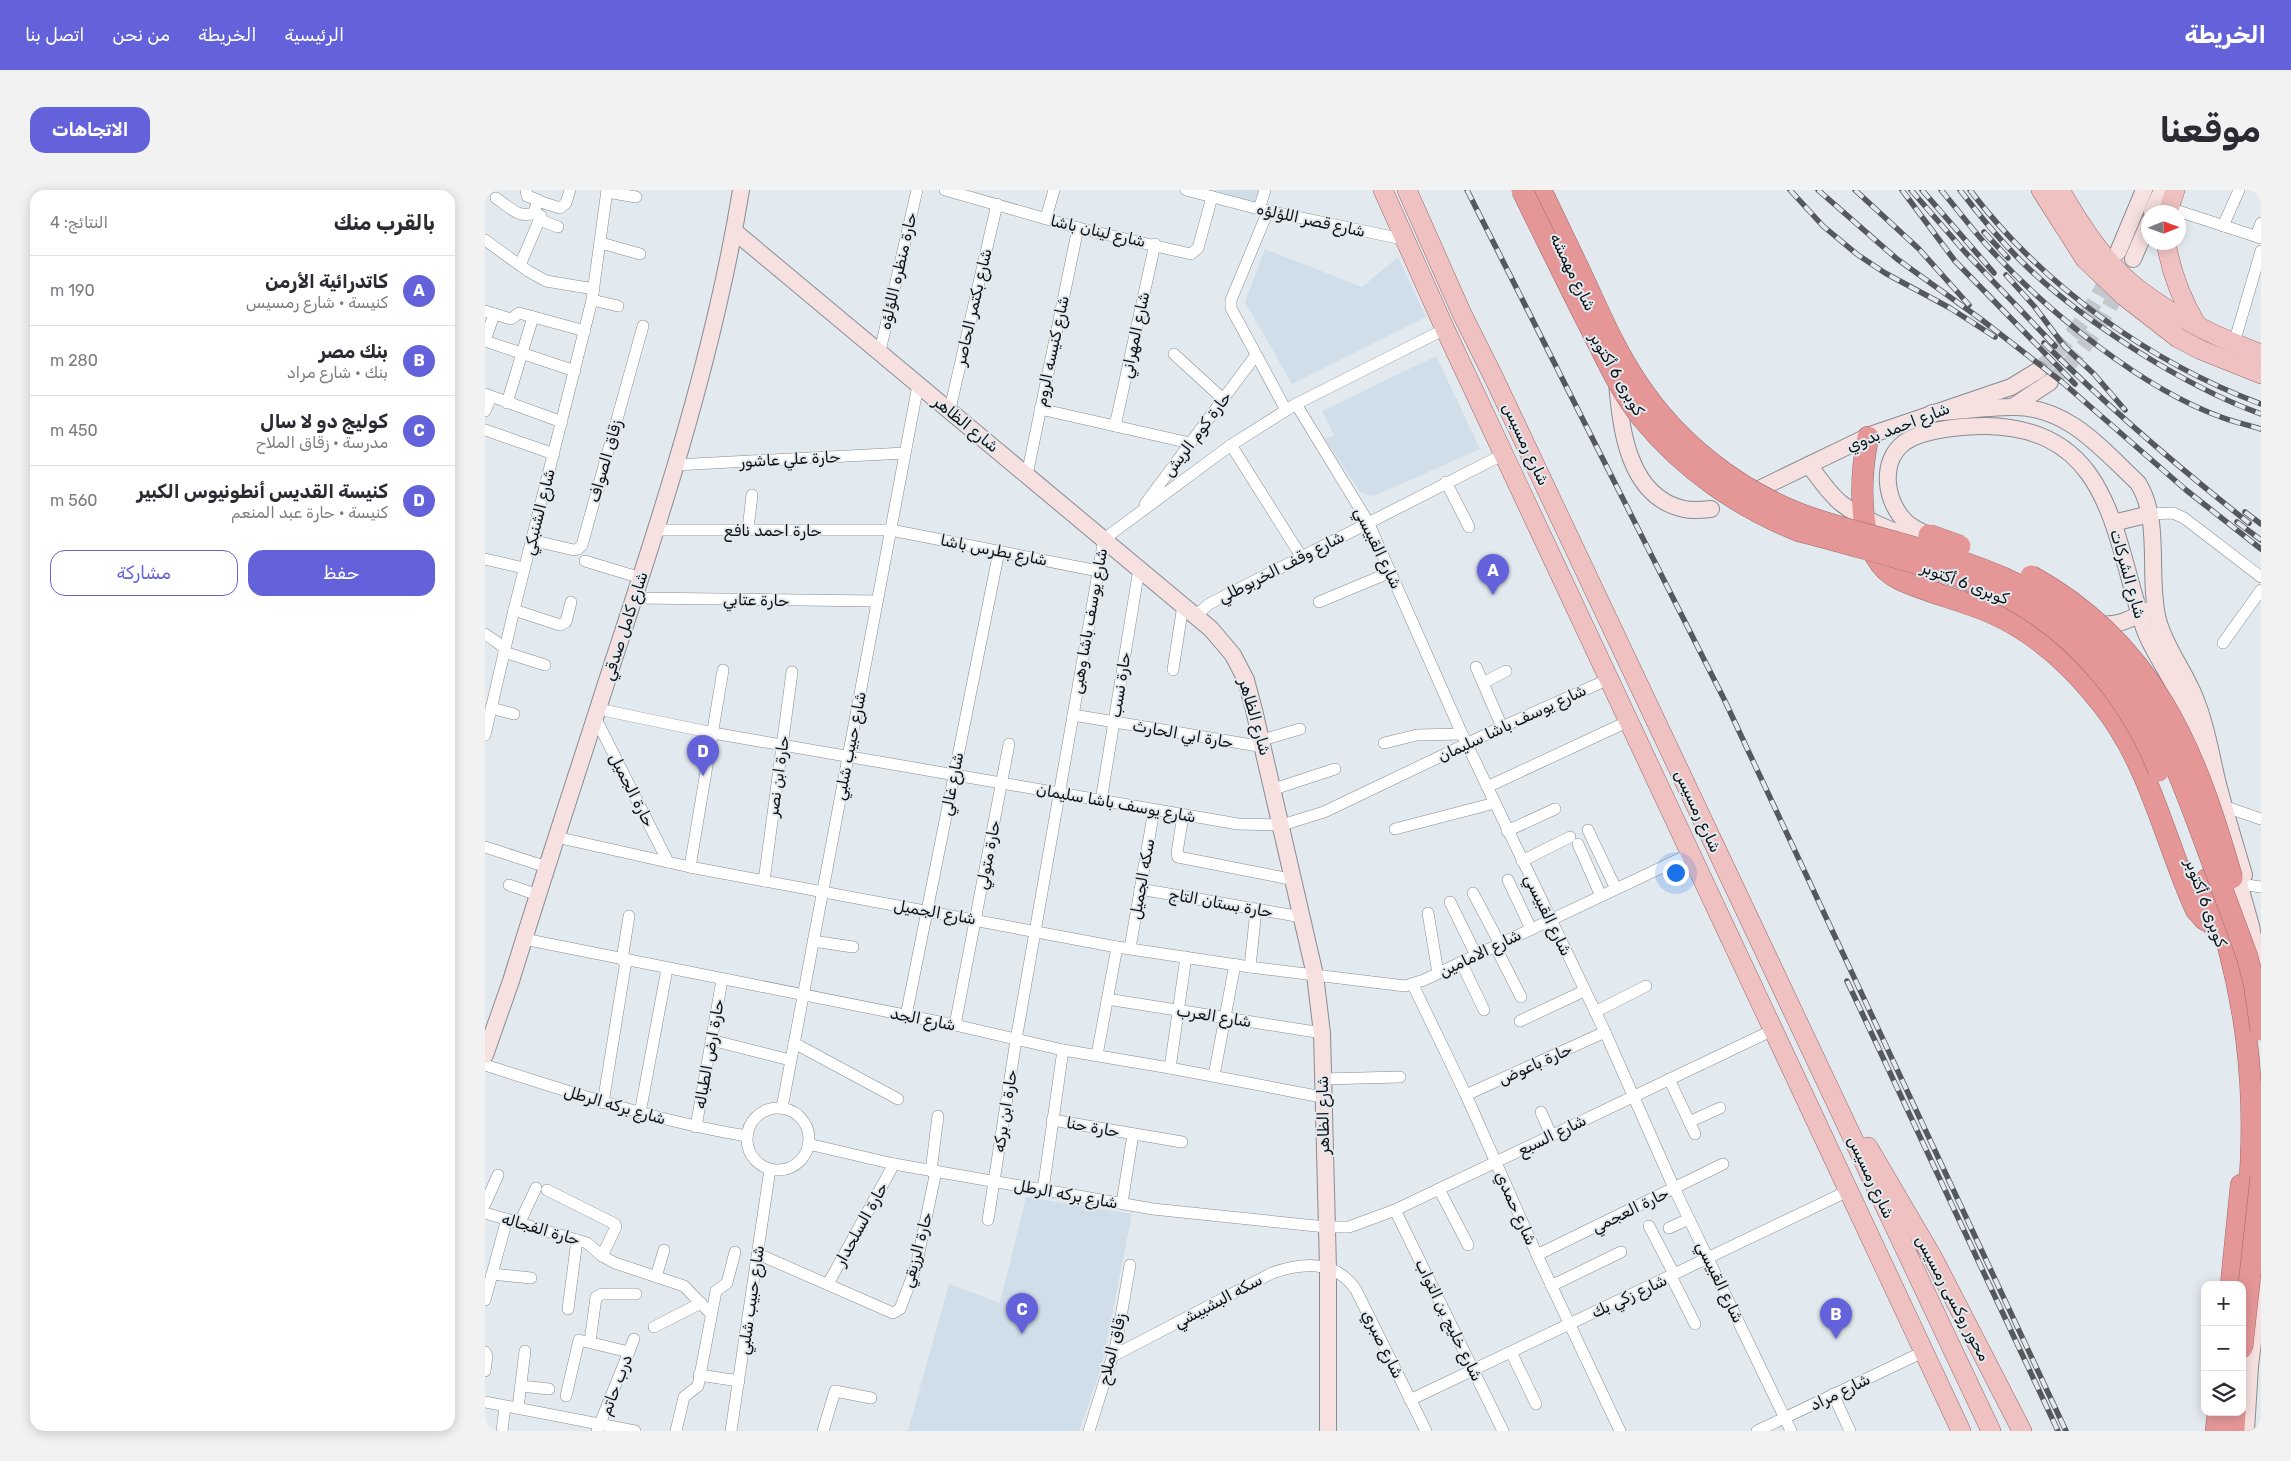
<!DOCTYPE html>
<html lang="ar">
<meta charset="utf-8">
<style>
body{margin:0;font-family:Rubik,Vazirmatn,sans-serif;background:#f2f2f3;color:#2b2b33;direction:rtl}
.controls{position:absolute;right:15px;bottom:15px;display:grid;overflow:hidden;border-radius:10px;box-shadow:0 2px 12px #0003}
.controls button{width:45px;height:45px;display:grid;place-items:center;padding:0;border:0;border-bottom:1px solid #e1e1e2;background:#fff;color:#2b2b33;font:25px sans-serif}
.compass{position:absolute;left:1656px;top:15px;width:45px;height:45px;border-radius:50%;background:#fff;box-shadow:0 2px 12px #0003;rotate:89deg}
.you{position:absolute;left:1190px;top:682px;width:18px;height:18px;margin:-12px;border:4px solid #fff;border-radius:50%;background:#1a73e8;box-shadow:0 0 0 8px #1a73e833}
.badge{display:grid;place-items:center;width:32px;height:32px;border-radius:50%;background:#6462db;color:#fff;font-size:16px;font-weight:700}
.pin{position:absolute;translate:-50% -41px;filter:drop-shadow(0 1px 2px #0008)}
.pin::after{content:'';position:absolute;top:26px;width:18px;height:15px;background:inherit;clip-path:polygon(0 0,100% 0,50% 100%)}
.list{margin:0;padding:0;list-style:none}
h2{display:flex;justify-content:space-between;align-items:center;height:65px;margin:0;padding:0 20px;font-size:21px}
h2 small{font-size:16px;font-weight:400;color:#7c7c81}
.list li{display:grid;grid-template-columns:32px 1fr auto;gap:15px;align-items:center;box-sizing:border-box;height:70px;padding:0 20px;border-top:1px solid #e1e1e2}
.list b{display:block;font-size:19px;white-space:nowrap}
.list p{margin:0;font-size:16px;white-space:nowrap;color:#7c7c81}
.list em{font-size:16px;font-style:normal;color:#7c7c81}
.actions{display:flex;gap:10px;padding:15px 20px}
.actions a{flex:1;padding:11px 0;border:1px solid #6462db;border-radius:15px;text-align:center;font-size:18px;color:#6462db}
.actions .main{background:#6462db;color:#fff}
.icon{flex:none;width:28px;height:28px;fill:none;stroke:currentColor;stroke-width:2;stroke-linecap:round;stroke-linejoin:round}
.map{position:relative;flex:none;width:1776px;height:1241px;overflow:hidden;direction:ltr;border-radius:15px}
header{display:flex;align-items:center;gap:30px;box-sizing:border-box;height:70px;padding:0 25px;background:#6462db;color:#fff}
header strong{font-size:24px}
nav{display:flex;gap:28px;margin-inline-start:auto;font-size:18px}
.intro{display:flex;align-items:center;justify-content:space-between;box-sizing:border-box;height:120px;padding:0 30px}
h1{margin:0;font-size:35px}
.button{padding:12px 22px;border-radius:15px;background:#6462db;color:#fff;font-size:18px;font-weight:700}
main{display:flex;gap:30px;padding:0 30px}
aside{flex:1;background:#fff;border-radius:15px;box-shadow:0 2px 12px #0003}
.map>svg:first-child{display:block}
.built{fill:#d0dee9}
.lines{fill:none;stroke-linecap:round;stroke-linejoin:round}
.secondary-tunnel{stroke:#c2c8ce;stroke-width:16;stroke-dasharray:16 8;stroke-linecap:butt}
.street-casing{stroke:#868d92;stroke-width:12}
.secondary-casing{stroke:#868d92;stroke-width:18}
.primary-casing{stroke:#9a6869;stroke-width:20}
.highway-casing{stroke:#9a6869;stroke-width:22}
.street{stroke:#fff;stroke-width:11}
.secondary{stroke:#f7e0e0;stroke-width:16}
.primary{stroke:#efc1c1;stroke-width:19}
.highway{stroke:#e59798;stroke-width:21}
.rail-casing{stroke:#55585c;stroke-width:5.5}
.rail{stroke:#e2e9ef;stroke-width:4;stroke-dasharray:11;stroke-linecap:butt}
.highway-bridge-casing{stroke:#9a6869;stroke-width:22;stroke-linecap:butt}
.highway-bridge{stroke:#e59798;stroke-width:21}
.labels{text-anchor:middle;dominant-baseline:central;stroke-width:4;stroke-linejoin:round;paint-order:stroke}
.street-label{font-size:16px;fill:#0e1012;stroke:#e2e9ef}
</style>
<header>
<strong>الخريطة</strong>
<nav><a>الرئيسية</a><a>الخريطة</a><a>من نحن</a><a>اتصل بنا</a></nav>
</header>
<div class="intro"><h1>موقعنا</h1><a class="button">الاتجاهات</a></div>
<main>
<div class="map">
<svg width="1776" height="1241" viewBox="0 0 1776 1241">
<rect width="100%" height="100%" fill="#e2e9ef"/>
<g class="built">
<path d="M715,0H776L772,14Z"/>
<path d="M780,59L877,97L913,67L941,127L807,194L760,112Z"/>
<path d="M951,166L995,259L889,306L876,303L840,249L849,245L837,221Z"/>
<path d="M541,1007L647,1024L617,1175L594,1241H423L464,1094L515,1113Z"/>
</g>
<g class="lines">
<g class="secondary-tunnel">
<path d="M1554,180C1587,148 1609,120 1627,78"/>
<path d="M1565,192C1605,157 1627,116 1648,69"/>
</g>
<defs>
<g id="street">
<path d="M460,0L593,38L706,64L713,58L727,7"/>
<path d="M701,0L774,19L922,50"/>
<path d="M122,2L151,7"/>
<path d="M11,8C24,17 34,29 50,23"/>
<path d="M53,11L75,18L81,13L85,0"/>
<path d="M1684,18L1776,48"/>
<path d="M774,19L780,0"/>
<path d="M783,21L746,110V118L801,220"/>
<path d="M561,28L569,0"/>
<path d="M55,30L73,37"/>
<path d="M1738,36L1754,0"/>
<path d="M1771,46L1776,33"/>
<path d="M0,50L43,81L61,91L109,99"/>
<path d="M116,53L155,64"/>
<path d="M35,75L56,26L49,22L53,10L42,6L41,0"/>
<path d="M107,110L133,116"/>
<path d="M0,121L26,129L34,123L100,141"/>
<path d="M0,151L90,181"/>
<path d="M0,151L9,124"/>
<path d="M1749,153L1776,61"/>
<path d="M395,161L432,0"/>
<path d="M689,164L738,209"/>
<path d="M0,204L77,232"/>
<path d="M22,213L48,127"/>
<path d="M811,214L883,332L977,544L1120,842L1189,998L1306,1241"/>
<path d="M465,219L512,14"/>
<path d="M555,219L705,253"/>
<path d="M0,221L6,207"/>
<path d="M630,236L670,54"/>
<path d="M0,240L69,264"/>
<path d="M746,255L816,366"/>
<path d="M190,275L420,263"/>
<path d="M542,285L593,38"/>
<path d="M961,292L984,337"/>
<path d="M660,314L771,165"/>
<path d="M1665,324L1688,323L1699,328L1776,387"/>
<path d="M263,339L267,305"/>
<path d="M171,340H406L613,381"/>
<path d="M46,350L89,360L93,359L97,355L158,136"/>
<path d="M0,369L39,378"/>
<path d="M100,371L156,388"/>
<path d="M149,408L392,411"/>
<path d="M834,412L906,382"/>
<path d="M29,420L75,435L81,432L86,412"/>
<path d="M710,426L724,414L1019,264"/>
<path d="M0,444L20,458"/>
<path d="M1738,453L1776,400"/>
<path d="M19,462L60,475"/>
<path d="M991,477L1017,537"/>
<path d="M688,480L698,415"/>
<path d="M998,493L1021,481"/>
<path d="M6,518L29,524"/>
<path d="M113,519L228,543L753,634L797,635L839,622L1017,537L1124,489"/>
<path d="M588,525L779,557"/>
<path d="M110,527L183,672"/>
<path d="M0,545L29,420L107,110L122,0"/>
<path d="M777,550L815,539"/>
<path d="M899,553L932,545L977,544"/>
<path d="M1002,597L1144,531"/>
<path d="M789,599L850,579"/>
<path d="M616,611L654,379"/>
<path d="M1738,616L1776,629"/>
<path d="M698,625L692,663L693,667L810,690"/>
<path d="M910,639L1010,613"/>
<path d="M1103,640L1131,699"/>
<path d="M1022,641L1070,619"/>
<path d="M71,647L205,677L632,757L765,777L920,796L939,790L1205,664"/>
<path d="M1093,654L1116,706"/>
<path d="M0,657L62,677"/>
<path d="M1037,671L1085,647"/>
<path d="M205,677L238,480"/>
<path d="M1023,690L1046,739"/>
<path d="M279,691L307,482"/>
<path d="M24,695L53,705"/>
<path d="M1762,695L1776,697"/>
<path d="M655,699L817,727"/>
<path d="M988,703L1015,754"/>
<path d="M965,712L991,765"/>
<path d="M943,723L953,783"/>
<path d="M39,749L470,835L578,860L685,878L837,907"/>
<path d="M328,751L368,757"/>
<path d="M1010,756L1036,807"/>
<path d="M645,758L669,620"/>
<path d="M137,770L144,726"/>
<path d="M976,772L999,820"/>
<path d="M765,777L771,720"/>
<path d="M928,795L981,905L1052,1065L1135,1241"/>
<path d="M622,809L837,843"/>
<path d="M1110,822L1161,796"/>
<path d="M421,826L514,361"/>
<path d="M1035,831L1099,801"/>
<path d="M470,835L524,554"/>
<path d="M226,850L305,870"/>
<path d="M309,853L413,909"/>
<path d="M612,865L632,757"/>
<path d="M0,875C87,903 172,931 262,946"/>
<path d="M685,878L701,767"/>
<path d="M729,886L750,774"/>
<path d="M837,889L915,887"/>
<path d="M1184,889L1210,944"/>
<path d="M981,905L1120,842"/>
<path d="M118,913L141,771"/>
<path d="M297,918L433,195"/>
<circle cx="293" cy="949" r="31"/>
<path d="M1056,922L1066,945"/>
<path d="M155,923L182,779"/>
<path d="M567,930L697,952"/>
<path d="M1204,932L1235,918"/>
<path d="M211,937L237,790"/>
<path d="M323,954L409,974L668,1019L841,1037H864L910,1020L1288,840"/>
<path d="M446,981L453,926"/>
<path d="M954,999L983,1055"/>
<path d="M62,1000L130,1034L131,1037L117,1066"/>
<path d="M558,1000L578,860"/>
<path d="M637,1013L648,944"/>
<path d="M0,1014L13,985"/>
<path d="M910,1020L1018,1241"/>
<path d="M0,1023L102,1053L117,1066L130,1073L199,1096L226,1124"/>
<path d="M503,1030L531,850L619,349L746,255L811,214L960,139"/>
<path d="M35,1032L51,998"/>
<path d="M1164,1036L1189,1084"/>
<path d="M1184,1038L1204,1029"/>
<path d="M273,1064L408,1123L415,1119L431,1077L451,981"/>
<path d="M1052,1065L1238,974"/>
<path d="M7,1084L46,1088"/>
<path d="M1186,1086L1210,1134"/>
<path d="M171,1087L179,1060"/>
<path d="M343,1094L409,974"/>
<path d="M1066,1096L1136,1062"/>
<path d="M0,1110L22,1029"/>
<path d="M83,1119L92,1050"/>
<path d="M169,1137L216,1113"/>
<path d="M105,1152L111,1107L117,1104H151"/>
<path d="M0,1162L2,1166L0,1181"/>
<path d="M1026,1162L1051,1214"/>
<path d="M628,1166L787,1083C818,1072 851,1070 871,1100L941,1241"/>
<path d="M214,1185L254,1191"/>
<path d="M36,1196L64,1199"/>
<path d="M1348,1204L1365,1241"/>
<path d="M81,1206L94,1150L144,1162"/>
<path d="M925,1210L1363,1001"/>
<path d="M0,1212L150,1241"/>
<path d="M33,1218L40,1161"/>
<path d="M17,1241L20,1216"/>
<path d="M112,1241L149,1149"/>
<path d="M191,1241L199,1207L213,1196L231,1101L242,1093L250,1062"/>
<path d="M246,1241L285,979"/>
<path d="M338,1241L350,1201L386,1208"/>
<path d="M604,1241L631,1155L645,1075"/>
<path d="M1272,1241L1438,1162"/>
</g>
<g id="secondary">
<path d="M1667,22L1677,0"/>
<path d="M249,41L726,439L748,465L761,490L769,520L830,785L837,843L843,1079V1241"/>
<path d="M1633,62L1659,0"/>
<path d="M1648,69L1664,32"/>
<path d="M1132,191C1135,237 1143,307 1199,319C1208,321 1217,320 1226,319"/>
<path d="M1529,216L1565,192"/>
<path d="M1447,223C1474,221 1502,217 1528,217C1582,216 1617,259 1653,293C1677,331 1662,387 1673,430C1681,460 1702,484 1712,513C1722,538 1726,565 1732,590C1740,622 1750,654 1759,685"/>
<path d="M1324,275C1334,288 1344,304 1357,314C1378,330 1408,341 1432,350"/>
<path d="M1274,299L1388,244L1526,197L1554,180"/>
<path d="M1628,333L1665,324"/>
<path d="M1444,345C1436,342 1428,338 1421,332C1400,312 1394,271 1420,252C1439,239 1479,236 1501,236C1626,238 1628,345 1659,438C1666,459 1681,478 1690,498C1702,522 1708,548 1717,572"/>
<path d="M1609,433C1631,438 1645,429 1664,420"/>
<path d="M1749,675L1766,736L1774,777"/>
<path d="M0,865L26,791C59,684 94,578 128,472C179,318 230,160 256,0"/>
<path d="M1761,1241L1765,1176L1776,1088"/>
</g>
<g id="primary">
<path d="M898,0L960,139L1476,1241"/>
<path d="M922,0L977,124L1008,186L1506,1241"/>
<path d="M1556,0L1600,69L1639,106L1693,148L1716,160L1776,184"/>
<path d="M1575,0C1590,26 1606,52 1627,75C1663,115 1726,145 1776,164"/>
<path d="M1683,22L1690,0"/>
<path d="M1681,52C1686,83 1696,108 1711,134"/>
<path d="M1383,957L1448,1068L1537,1241"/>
</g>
<g id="highway">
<path d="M1056,0L1092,75"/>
<path d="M1383,247C1375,287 1369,367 1414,389C1444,403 1477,410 1507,423C1550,442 1588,477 1617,514C1665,574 1680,652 1711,720L1719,729L1729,735"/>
<path d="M1722,689C1761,797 1774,898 1763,1012"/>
<path d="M1746,1095L1756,995"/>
<path d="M1731,1241L1733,1222"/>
<path d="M1749,1241L1750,1222"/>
</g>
</defs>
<use href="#street" class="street-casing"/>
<use href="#secondary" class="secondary-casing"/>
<use href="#primary" class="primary-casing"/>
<use href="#highway" class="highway-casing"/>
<use href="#street" class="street"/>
<use href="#secondary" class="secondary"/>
<use href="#primary" class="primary"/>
<use href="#highway" class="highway"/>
<defs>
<g id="rail">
<path d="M982,0L1239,509L1581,1241"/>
<path d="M1305,0L1338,36L1373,65L1400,83L1465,118L1510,147"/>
<path d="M1333,0L1412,69L1497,130L1577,192L1701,300L1776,359"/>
<path d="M1370,0L1434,59L1484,115"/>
<path d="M1417,0L1470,71L1590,194"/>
<path d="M1426,0L1480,62L1570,156"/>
<path d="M1437,0L1509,83"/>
<path d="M1456,0C1473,20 1489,42 1507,61C1563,122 1658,199 1736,227C1749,232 1763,235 1776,239"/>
<path d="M1475,0C1494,25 1514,49 1537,72C1597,131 1697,195 1776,224"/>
<path d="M1485,0C1557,95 1664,172 1776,214"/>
<path d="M1499,42L1523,68"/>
<path d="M1521,85L1549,116L1580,157L1609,184L1640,220"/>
<path d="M1559,153C1623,217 1693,277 1764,333"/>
<path d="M1760,322L1776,334"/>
<path d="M1752,332L1776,350"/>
<path d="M1362,791L1573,1241"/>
</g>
</defs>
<use href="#rail" class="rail-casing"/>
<use href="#rail" class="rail"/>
<defs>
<g id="highway-bridge">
<path d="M1037,0C1061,49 1085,98 1110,147C1124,175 1138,205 1158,229C1199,279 1254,317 1314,341C1347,349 1380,359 1413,368C1451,379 1489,390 1524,408C1593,445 1645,509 1674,581"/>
<path d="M1092,75C1111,115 1128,157 1153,194C1192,253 1250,298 1315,324C1347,336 1381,344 1414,353C1488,373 1553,394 1609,449C1663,502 1686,562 1712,631C1729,676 1745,721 1762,766L1769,793L1776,840"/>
<path d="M1444,345L1475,356"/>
<path d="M1546,386C1669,454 1710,559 1747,688"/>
<path d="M1757,1158L1776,986"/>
</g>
</defs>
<use href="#highway-bridge" class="highway-bridge-casing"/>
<use href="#highway-bridge" class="highway-bridge"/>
</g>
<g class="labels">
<g class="street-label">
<text transform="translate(826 30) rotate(12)">شارع قصر اللؤلؤه</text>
<text transform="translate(613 41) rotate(13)">شارع لينان باشا</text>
<text transform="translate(413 81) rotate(-77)">حارة منظره اللؤلؤه</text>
<text transform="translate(1088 82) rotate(64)">شارع مهمشه</text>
<text transform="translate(488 117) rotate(-77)">شارع بكتمر الحاصر</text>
<text transform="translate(650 145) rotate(-78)">شارع المهراني</text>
<text transform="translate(567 161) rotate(-78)">شارع كنيسه الروم</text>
<text transform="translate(1132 184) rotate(60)">كوبرى 6 أكتوبر</text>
<text transform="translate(481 234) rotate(39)">شارع الظاهر</text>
<text transform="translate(1413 237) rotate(-21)">شارع احمد بدوي</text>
<text transform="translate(712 244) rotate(-53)">حارة كوم الريش</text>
<text transform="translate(1041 254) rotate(65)">شارع رمسيس</text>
<text transform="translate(305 269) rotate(-3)">حارة علي عاشور</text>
<text transform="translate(120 271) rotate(-74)">زقاق الصواف</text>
<text transform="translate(54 322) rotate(-76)">شارع الشنبكي</text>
<text x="288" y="340">حارة احمد نافع</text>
<text transform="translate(893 358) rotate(64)">شارع القبيسي</text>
<text transform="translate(509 360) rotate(11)">شارع بطرس باشا</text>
<text transform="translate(796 377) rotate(-27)">شارع وقف الخربوطلي</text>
<text transform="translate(1643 384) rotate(74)">شارع الشركات</text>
<text transform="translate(1480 393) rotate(21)">كوبرى 6 أكتوبر</text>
<text transform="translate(271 410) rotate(1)">حارة عتابي</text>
<text transform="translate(604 431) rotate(-80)">شارع يوسف باشا وهبى</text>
<text transform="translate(140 436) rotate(-72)">شارع كامل صدقي</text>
<text transform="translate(635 495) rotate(-81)">حارة نسب</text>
<text transform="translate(770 527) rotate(74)">شارع الظاهر</text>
<text transform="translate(1027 533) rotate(-25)">شارع يوسف باشا سليمان</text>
<text transform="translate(698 544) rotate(10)">حارة ابي الحارث</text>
<text transform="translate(365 556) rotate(-79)">شارع حبيب شلبي</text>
<text transform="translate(293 586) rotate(-82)">حارة ابن نصر</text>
<text transform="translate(467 594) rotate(-79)">شارع غالي</text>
<text transform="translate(147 600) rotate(63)">حارة الجميل</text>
<text transform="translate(631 613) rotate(10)">شارع يوسف باشا سليمان</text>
<text transform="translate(1213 621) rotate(65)">شارع رمسيس</text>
<text transform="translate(503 665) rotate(-79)">حارة متولي</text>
<text transform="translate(657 689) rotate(-80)">سكه الجميل</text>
<text transform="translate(736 713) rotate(10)">حارة بستان التاج</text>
<text transform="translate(1721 713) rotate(70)">كوبرى 6 أكتوبر</text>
<text transform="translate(450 722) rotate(10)">شارع الجميل</text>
<text transform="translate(1063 725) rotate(64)">شارع القبيسي</text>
<text transform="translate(995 763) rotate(-26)">شارع الامامين</text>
<text transform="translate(729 826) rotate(9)">شارع العرب</text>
<text transform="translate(438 829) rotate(11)">شارع الجد</text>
<text transform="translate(224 864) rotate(-80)">حارة ارض الطباله</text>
<text transform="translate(1050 874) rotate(-24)">حارة باعوض</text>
<text transform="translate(130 915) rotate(16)">شارع بركه الرطل</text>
<text transform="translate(520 921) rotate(-81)">حارة ابن بركه</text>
<text transform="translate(838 925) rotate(-91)">شارع الظاهر</text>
<text transform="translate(608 937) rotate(10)">حارة حنا</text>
<text transform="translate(1067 945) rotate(-26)">شارع السبع</text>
<text transform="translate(1386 987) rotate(65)">شارع رمسيس</text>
<text transform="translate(581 1004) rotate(10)">شارع بركه الرطل</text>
<text transform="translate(1031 1018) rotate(66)">شارع حمدي</text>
<text transform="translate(1145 1020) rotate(-26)">حارة العجمي</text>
<text transform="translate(376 1034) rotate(-61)">حارة السلحدار</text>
<text transform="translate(56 1039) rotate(16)">حارة الفجاله</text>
<text transform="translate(432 1060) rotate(-75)">حارة الرزيقي</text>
<text transform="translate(1235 1092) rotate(64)">شارع القبيسي</text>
<text transform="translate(1144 1106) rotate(-25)">شارع زكي بك</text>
<text transform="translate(1468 1108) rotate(62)">محور روكسى رمسيس</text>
<text transform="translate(266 1110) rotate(-82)">شارع حبيب شلبي</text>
<text transform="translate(733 1111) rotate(-28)">سكه البشبيشي</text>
<text transform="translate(964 1130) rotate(64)">شارع خليج بن التواب</text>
<text transform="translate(898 1154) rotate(64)">شارع صبري</text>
<text transform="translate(627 1159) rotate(-76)">زقاق الملاح</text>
<text transform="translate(131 1195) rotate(-69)">درب حاتم</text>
<text transform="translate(1355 1202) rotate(-26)">شارع مراد</text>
</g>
</g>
</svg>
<div class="controls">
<button>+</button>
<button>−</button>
<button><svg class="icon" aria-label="layers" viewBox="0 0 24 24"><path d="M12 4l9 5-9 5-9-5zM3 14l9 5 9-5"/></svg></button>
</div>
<svg class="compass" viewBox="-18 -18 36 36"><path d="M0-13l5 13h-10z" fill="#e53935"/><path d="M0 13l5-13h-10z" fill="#7c7c81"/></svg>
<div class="you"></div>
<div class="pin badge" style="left:1008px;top:405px">A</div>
<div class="pin badge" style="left:1351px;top:1149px">B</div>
<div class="pin badge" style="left:537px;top:1144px">C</div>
<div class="pin badge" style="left:218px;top:586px">D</div>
</div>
<aside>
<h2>بالقرب منك<small>النتائج: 4</small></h2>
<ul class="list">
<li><span class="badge">A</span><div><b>كاتدرائية الأرمن</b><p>كنيسة · شارع رمسيس</p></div><em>190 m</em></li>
<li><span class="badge">B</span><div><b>بنك مصر</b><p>بنك · شارع مراد</p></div><em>280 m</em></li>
<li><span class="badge">C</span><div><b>كوليج دو لا سال</b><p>مدرسة · زقاق الملاح</p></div><em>450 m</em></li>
<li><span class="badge">D</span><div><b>كنيسة القديس أنطونيوس الكبير</b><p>كنيسة · حارة عبد المنعم</p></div><em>560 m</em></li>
</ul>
<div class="actions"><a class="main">حفظ</a><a>مشاركة</a></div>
</aside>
</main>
